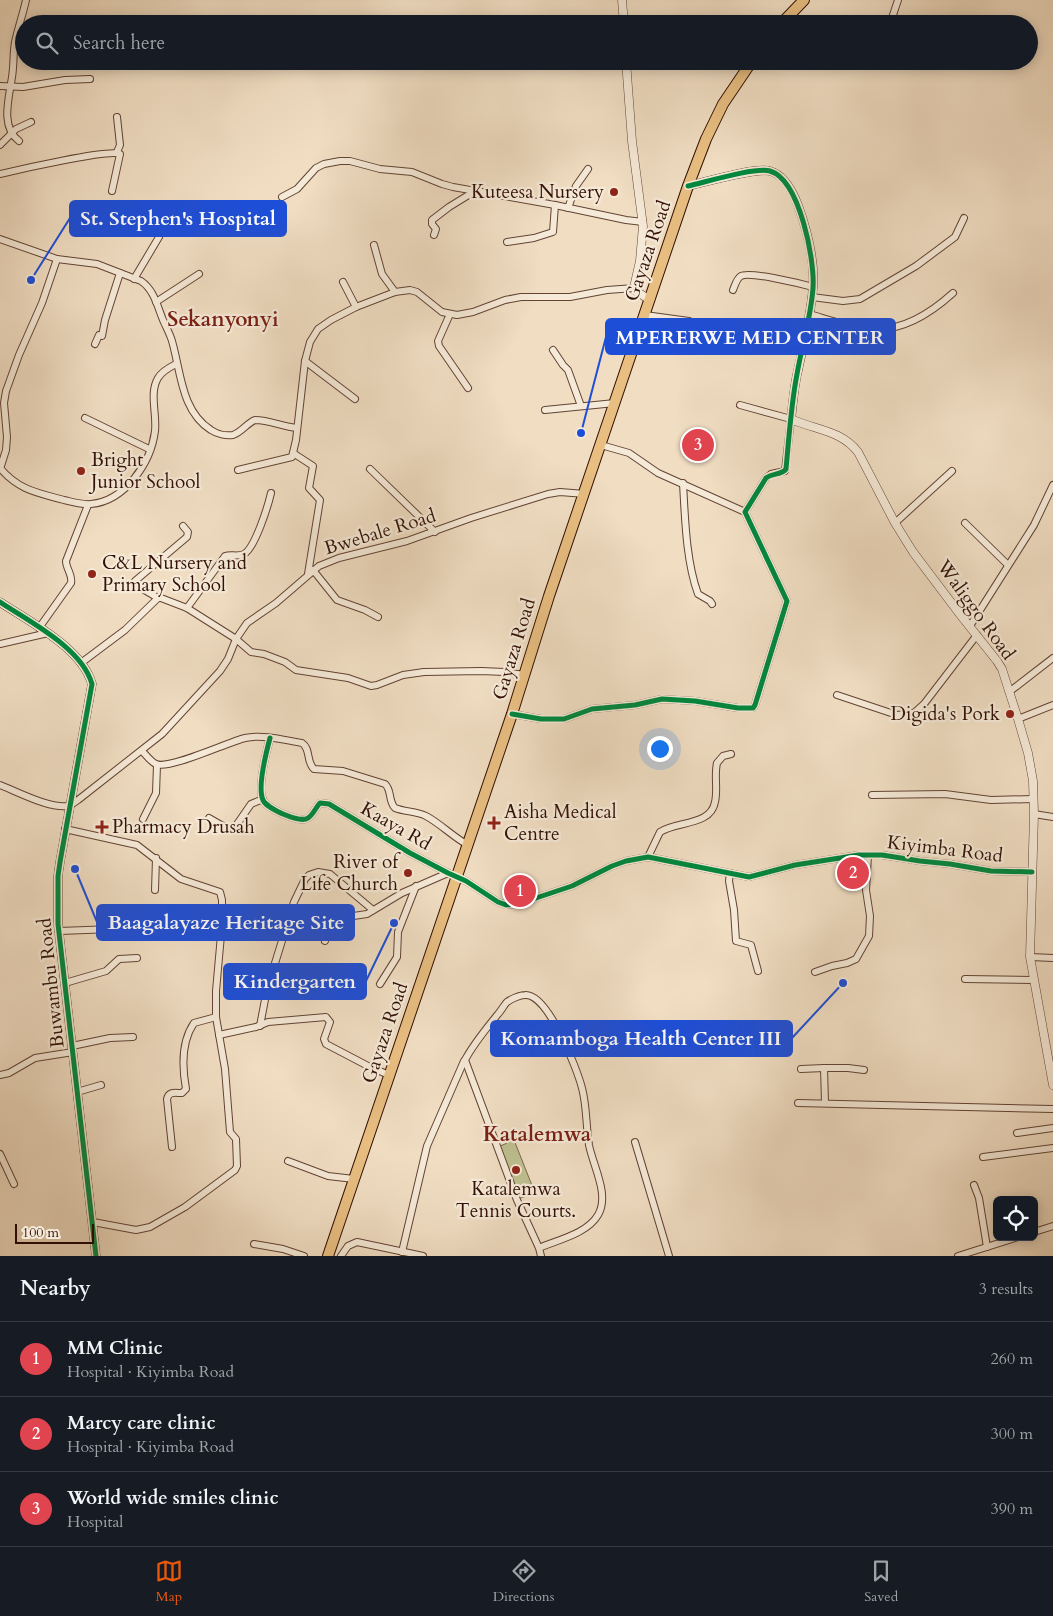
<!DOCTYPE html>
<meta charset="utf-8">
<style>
body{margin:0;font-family:Cardo,serif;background:#20242c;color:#f1f3f6}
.controls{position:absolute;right:15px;bottom:15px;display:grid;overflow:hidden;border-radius:8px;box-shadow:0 2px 12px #0003}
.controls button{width:45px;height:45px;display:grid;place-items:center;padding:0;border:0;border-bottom:1px solid #363941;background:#171b24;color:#f1f3f6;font:25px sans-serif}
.scale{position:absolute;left:15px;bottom:12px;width:79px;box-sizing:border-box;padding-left:5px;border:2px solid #321005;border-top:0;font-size:14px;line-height:18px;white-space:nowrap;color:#321005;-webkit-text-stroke:4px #f5e9d7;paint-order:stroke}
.you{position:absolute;left:659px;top:748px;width:18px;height:18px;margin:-12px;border:4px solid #fff;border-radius:50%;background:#1a73e8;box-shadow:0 0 0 8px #1a73e833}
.badge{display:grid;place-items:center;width:32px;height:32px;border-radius:50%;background:#ea580c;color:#fff;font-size:16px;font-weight:700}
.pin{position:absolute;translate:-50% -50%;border:2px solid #fff;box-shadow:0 1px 5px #0006}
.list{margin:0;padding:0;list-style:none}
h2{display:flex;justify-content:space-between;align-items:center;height:65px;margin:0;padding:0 20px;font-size:21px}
h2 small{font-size:16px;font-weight:400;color:#9ea1a6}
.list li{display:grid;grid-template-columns:32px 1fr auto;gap:15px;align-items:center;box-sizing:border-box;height:75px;padding:0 20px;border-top:1px solid #363941}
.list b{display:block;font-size:19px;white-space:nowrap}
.list p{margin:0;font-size:16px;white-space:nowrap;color:#9ea1a6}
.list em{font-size:16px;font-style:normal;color:#9ea1a6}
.icon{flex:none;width:28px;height:28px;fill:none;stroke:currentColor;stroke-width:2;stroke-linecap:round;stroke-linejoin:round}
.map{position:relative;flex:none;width:1053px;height:1256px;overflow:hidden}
.search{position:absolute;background:#171b24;box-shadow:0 2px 12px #0003;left:15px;right:15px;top:15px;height:55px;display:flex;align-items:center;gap:12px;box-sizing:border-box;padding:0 18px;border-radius:28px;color:#9ea1a6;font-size:19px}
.sheet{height:290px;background:#171b24}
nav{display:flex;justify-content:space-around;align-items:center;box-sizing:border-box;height:70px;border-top:1px solid #363941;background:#171b24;font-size:14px;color:#9ea1a6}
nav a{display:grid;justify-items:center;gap:2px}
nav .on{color:#ea580c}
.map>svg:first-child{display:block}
.green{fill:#bec090;stroke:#78684a}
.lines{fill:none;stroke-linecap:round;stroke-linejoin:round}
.minor-casing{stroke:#624334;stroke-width:8}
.tertiary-casing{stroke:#624334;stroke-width:9}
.primary-casing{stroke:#321005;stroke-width:12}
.minor{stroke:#f5e9d7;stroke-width:6}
.tertiary{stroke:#f5e9d7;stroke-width:8}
.primary{stroke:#e8be81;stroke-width:10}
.cycleway-casing{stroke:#f5e9d7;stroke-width:8}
.cycleway{stroke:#00873e;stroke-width:5}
.poi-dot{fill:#8f2418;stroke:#f5e9d7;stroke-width:2}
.labels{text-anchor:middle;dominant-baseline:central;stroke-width:4.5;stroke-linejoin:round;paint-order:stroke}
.poi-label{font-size:19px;fill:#321005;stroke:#f5e9d7;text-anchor:start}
.street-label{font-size:19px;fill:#321005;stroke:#f5e9d7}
.quarter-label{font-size:21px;font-weight:bold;fill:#7a1f14;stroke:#f5e9d7}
.leader{fill:none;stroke:#1d4ed8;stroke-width:2}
.callout-dot{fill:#1d4ed8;stroke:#f5e9d7;stroke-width:2}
.callout{fill:#1d4ed8;stroke:#1d4ed8;stroke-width:2}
.callout-label{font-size:20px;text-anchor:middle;font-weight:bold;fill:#fff}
</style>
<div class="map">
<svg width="1053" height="1256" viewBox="0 0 1053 1256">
<rect width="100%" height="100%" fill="#f0ddc2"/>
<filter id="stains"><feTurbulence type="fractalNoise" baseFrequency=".004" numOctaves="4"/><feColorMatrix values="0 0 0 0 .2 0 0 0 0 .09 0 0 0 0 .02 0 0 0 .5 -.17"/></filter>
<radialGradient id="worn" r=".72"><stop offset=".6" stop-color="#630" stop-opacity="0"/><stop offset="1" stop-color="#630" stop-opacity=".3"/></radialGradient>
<path class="green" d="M514,1140L535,1193L518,1199L498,1147Z"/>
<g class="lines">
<defs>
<g id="minor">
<path d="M83,24H85"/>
<path d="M890,24L898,0"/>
<path d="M0,86L23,87L65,80L90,79"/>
<path d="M117,117L120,145L117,152"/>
<path d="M19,141C0,127 9,98 12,77C14,65 13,53 15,42C18,28 23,14 26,0"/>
<path d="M0,145L16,129L31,122"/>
<path d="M0,174C17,170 109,149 120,154L112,191"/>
<path d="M282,197L297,189L316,168L324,164L340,161H350L380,169L412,172L442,184L453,187L555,205L626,220L643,222"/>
<path d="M568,208L576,186L588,169"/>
<path d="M434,235L436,229L432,224V220L449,207L475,191"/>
<path d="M0,239L57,259L97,264L141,281C154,290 157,305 163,320C166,327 170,334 172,341C181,372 181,411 211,430C217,434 226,436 233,435C242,432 247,423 255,420C270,420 283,427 297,428"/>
<path d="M507,242L534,238L553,232L555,205"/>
<path d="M374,245L382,274L395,292"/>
<path d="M134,279L159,237"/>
<path d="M343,282L356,307"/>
<path d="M733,290C735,285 737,278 741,276C749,271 802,284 813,287"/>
<path d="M812,297L843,301L860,299L916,266L955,237L964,218"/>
<path d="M156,302L199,274"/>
<path d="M450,314L438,341L439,346L468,388"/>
<path d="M809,314C830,320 852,328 873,329C903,331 932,312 953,293"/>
<path d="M645,315L689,321L714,332"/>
<path d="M95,344L99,335L102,336L105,320L120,273"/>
<path d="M553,350L563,365L568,370L581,406"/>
<path d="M305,361L355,399"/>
<path d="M545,410L615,403"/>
<path d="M85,418L149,449"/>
<path d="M601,445L629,453L658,473L745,512"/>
<path d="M293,453L313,466L309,488L320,500L308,574"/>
<path d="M0,468C18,490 38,493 64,500C73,502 82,505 91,504C125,501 151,463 155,431C157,414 149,393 158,378C162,371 170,367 176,364"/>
<path d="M0,469L6,450L7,437L4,403L6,391L19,355L42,303L57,259"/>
<path d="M370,469L435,532"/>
<path d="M238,470L292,457L296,440L305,361L310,342L318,329L331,320L356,307L395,292L410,290L417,292L442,312L457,315L473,312L505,300L521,297H570L607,290L635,288"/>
<path d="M683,483C685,518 686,561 698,594L710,601L712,604"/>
<path d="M895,523L952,471"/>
<path d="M965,523L1008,565"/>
<path d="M313,570L337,600L365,610L378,617"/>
<path d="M158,598L136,585L135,581L187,537L188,532L183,526"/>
<path d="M187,608L225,556C231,554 238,557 244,554C255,548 268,506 271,493"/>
<path d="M970,626L1034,525L1053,485"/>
<path d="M39,628L71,583C73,575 66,569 66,561L88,505"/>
<path d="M0,644L48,633"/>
<path d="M81,663L125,630L158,598H161L187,608L236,639L251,652L264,654L285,662L296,670L348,678L371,686L377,685L403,675L424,672L481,671L505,672L524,675"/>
<path d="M1009,692L1053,658"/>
<path d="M837,695L897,715L914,713L924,704L977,635"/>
<path d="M512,714L541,719H564L592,709L635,705L662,699L695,701L738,708H753L755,705L787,601L745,512L766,478L771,474L785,471L791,419L740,405"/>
<path d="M1018,719L1053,705"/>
<path d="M270,738C266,753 257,787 263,800C266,808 300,824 308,818C313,815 316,807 320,803L329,804L410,853L448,873L466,881L498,902L506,905L523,903L536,898L572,886L612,866L626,861L648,857L749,877L795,865L859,855H882L920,861L950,864L991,871L1032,872"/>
<path d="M142,751C146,755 151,762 156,764C169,770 228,742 245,738C263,734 284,740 302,743C311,749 306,762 314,769L343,771L385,784C392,790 388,801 395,808C405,812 416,811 426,816C441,824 453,837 468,845"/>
<path d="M0,785C18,792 50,809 68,806C71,805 75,802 78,800L162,734L220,671L228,659L236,639L247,623L276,603L319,566L339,558L407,541L471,518L548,494L560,492L585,494"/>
<path d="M872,795L945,794L991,800L1033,799"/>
<path d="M1034,814L1053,817"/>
<path d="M209,818L230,830H233L251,804L263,799"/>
<path d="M143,819L156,793L157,765"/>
<path d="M65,829L137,845L181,879L220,892L222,900V924L216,991V1017L225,1069L230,1132L236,1139L237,1166L235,1170L185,1207L150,1227L136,1230L93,1222"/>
<path d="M648,857L660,832C676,821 711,826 715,802C718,789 714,776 717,763L723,756L731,754"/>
<path d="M730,873L729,881L734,910L736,941L751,945L758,971"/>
<path d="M155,890L156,858"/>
<path d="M59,931L141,928"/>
<path d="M325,941L333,919L367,914L402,893L448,873"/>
<path d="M1030,957L1053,958"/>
<path d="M815,972L832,966L847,963L856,959L869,936L870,916L866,890L868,855"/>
<path d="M965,979L1033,980"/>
<path d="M65,983L106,971L119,959L137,958"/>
<path d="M380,984L397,957L398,932L416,886"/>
<path d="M260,1026L267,989L294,902L305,879L309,875L318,872L330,874L373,910"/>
<path d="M219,1035L256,1027L268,1022L326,1017L330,1022L324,1039L326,1044L368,1066L389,1075"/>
<path d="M72,1046L110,1038L133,1037"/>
<path d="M801,1069L824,1068"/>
<path d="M0,1075L9,1073L35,1058L73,1052"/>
<path d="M77,1092L101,1085"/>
<path d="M798,1103L1053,1109"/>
<path d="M825,1103L824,1068H848L864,1070"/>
<path d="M1017,1133L1053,1128"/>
<path d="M635,1142L669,1256"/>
<path d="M172,1147L167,1099C169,1091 175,1093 182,1093L186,1089C182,1067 181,1042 194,1023L216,1017"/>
<path d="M0,1154L14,1184"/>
<path d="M983,1157L1053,1148"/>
<path d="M288,1161L328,1176L354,1179"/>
<path d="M974,1185L979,1198L987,1247"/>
<path d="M1034,1232L1053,1226"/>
<path d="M254,1244L283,1249L304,1256"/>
<path d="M539,1248C557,1240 587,1234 598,1215C610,1195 593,1166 589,1145C586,1127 587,1107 582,1088C577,1069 548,993 525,995C520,995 511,999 507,1002C504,1005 501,1011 498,1014C486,1029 474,1043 465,1060L517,1200L539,1248L541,1256"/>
<path d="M402,1252L427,1146L464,1061"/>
<path d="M341,1256L348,1246L357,1242L423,1256"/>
<path d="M958,1256L1018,1237"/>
</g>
<g id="tertiary">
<path d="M622,0L624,24"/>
<path d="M626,61L632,141L643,226L640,261L635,283L636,291L650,300"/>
<path d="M688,186C706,182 755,167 770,171C785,175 793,192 798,205C807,230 815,261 813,287C811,315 804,343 798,370C794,386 793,402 791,419C815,430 841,430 858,452L895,523L913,552L962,617L997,661L1002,669L1018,719L1028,753L1033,781L1034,814L1030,957L1053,1085"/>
<path d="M0,602C30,622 82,648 92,684L60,862L58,876V924L96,1256"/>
</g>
<g id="primary">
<path d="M781,24L804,0"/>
<path d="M328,1256L512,714L549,596L688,186L706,139L723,104L752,61"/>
</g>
</defs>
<use href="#minor" class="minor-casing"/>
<use href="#tertiary" class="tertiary-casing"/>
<use href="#primary" class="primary-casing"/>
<use href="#minor" class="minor"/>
<use href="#tertiary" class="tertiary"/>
<use href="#primary" class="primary"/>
<defs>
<g id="cycleway">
<path d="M0,602C30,622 82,648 92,684L60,862L58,876V924L96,1256"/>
<path d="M512,714L541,719H564L592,709L635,705L662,699L695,701L738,708H753L755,705L787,601L745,512L766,478C772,473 782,475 786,469C789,437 791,405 797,374C802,345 811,317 813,288C815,261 800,180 770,171C755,167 706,182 688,186"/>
<path d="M270,738C266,753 257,787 263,800C266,808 300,824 308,818C313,815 316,807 320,803L329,804L410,853L448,873L466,881L498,902L506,905L523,903L536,898L572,886L612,866L626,861L648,857L749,877L795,865L859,855H882L920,861L950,864L991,871L1032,872"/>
</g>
</defs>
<use href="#cycleway" class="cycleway-casing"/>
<use href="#cycleway" class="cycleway"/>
</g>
<g class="poi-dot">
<circle cx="614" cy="192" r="5"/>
<circle cx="81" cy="471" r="5"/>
<circle cx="92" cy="574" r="5"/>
<circle cx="1010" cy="714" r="5"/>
<path d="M491.5 815.5h5v5h5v5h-5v5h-5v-5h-5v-5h5z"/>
<path d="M99.5 819.5h5v5h5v5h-5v5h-5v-5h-5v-5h5z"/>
<circle cx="408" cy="873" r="5"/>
<circle cx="516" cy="1170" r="5"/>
</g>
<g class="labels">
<g class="poi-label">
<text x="604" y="192" text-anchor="end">Kuteesa Nursery</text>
<text x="91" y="460">Bright<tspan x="91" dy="22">Junior School</tspan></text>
<text x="102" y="563">C&amp;L Nursery and<tspan x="102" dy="22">Primary School</tspan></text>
<text x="1000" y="714" text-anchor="end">Digida's Pork</text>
<text x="504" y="812">Aisha Medical<tspan x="504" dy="22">Centre</tspan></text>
<text x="112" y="827">Pharmacy Drusah</text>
<text x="398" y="862" text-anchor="end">River of<tspan x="398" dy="22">Life Church</tspan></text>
<text x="516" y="1189" text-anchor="middle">Katalemwa<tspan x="516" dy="22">Tennis Courts.</tspan></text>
</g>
<g class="street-label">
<text transform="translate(648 251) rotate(-71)">Gayaza Road</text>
<text transform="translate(380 532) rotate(-17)">Bwebale Road</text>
<text transform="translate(976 610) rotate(54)">Waliggo Road</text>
<text transform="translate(514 649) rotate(-73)">Gayaza Road</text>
<text transform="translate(396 826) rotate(30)">Kaaya Rd</text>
<text transform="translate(945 849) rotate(7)">Kiyimba Road</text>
<text transform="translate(51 983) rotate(-96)">Buwambu Road</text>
<text transform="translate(385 1033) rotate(-71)">Gayaza Road</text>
</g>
<g class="quarter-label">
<text x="223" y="319">Sekanyonyi</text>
<text x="537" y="1134">Katalemwa</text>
</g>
</g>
<path class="leader" d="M31 280L70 218M581 433L606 337M75 869L97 922M394 923L366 981M843 983L792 1038"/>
<g class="callout-dot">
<circle cx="31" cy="280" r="5"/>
<circle cx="581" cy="433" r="5"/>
<circle cx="75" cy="869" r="5"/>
<circle cx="394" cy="923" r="5"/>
<circle cx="843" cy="983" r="5"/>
</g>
<g class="callout">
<rect x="70" y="201" width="216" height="35" rx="5"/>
<rect x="606" y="319" width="289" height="35" rx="5"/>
<rect x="97" y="905" width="257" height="35" rx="5"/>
<rect x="224" y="964" width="142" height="35" rx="5"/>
<rect x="491" y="1021" width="301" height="35" rx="5"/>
</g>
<g class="callout-label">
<text x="178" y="225">St. Stephen's Hospital</text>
<text x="750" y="344">MPERERWE MED CENTER</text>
<text x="226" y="929">Baagalayaze Heritage Site</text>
<text x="295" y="988">Kindergarten</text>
<text x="641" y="1045">Komamboga Health Center III</text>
</g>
<rect width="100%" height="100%" filter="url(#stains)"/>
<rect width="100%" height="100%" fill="url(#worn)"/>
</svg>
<div class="controls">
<button><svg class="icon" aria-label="locate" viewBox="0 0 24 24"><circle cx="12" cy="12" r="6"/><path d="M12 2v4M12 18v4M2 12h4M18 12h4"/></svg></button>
</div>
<div class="scale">100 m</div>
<div class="you"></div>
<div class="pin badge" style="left:520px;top:891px;background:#e0444e">1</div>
<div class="pin badge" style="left:853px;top:873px;background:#e0444e">2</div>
<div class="pin badge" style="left:698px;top:445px;background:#e0444e">3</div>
<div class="search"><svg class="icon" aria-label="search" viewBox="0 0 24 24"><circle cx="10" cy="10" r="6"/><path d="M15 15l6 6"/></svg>Search here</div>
</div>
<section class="sheet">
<h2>Nearby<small>3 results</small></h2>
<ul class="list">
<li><span class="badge" style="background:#e0444e">1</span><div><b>MM Clinic</b><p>Hospital · Kiyimba Road</p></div><em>260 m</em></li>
<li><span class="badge" style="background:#e0444e">2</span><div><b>Marcy care clinic</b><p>Hospital · Kiyimba Road</p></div><em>300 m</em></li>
<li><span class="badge" style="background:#e0444e">3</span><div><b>World wide smiles clinic</b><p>Hospital</p></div><em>390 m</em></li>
</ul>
</section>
<nav>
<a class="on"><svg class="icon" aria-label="map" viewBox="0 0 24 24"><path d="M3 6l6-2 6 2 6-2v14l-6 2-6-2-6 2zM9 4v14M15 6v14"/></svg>Map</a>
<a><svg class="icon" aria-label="directions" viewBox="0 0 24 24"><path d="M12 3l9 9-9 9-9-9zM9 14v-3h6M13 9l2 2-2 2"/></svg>Directions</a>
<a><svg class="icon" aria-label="saved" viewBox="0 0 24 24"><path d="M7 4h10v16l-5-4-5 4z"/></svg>Saved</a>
</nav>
